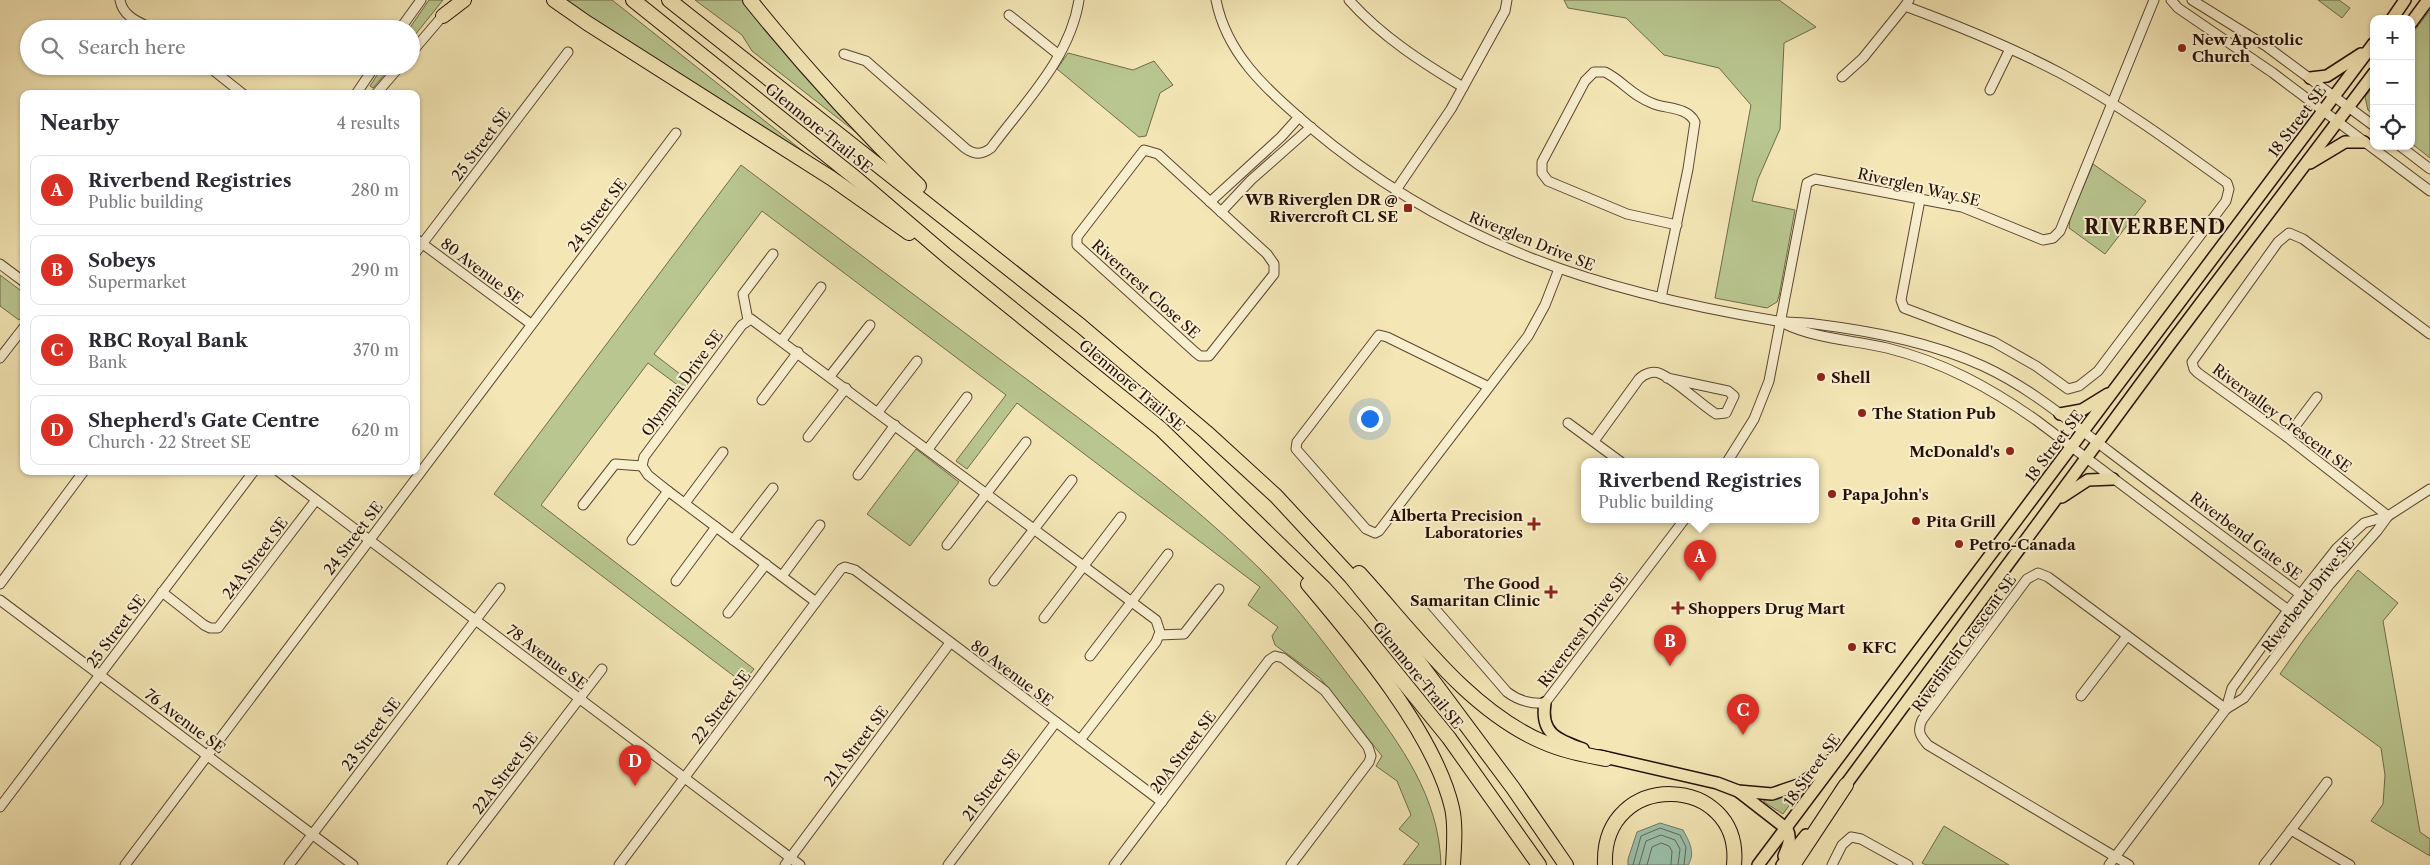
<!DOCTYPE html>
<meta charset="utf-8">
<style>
body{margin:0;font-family:"Libre Caslon Text",serif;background:#f7f7f7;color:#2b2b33}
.controls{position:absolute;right:15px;top:15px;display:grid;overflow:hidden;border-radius:10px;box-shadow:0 1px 4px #0004}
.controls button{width:45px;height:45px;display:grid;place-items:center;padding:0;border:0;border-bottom:1px solid #e1e1e2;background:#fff;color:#2b2b33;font:25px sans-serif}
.you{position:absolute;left:1369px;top:418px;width:18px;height:18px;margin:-12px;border:4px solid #fff;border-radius:50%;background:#1a73e8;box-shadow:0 0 0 8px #1a73e833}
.badge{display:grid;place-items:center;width:32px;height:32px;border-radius:50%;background:#d93025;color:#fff;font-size:16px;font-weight:700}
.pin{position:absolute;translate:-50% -41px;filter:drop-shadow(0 1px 2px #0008)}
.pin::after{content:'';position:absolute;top:26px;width:18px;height:15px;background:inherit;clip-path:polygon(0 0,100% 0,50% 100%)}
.popup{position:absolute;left:1581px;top:458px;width:238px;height:65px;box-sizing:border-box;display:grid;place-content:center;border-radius:10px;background:#fff;filter:drop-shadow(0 1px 4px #0005);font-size:16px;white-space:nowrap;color:#7c7c81}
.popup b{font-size:19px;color:#2b2b33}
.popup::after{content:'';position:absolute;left:50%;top:100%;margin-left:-10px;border:10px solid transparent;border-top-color:#fff}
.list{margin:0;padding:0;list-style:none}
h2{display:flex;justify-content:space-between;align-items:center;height:65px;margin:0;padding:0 20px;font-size:21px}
h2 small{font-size:16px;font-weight:400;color:#7c7c81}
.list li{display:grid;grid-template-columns:32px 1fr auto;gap:15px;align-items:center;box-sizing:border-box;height:70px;margin:0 10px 10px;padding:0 10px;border:1px solid #e1e1e2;border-radius:10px}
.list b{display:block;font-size:19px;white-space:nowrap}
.list p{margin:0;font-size:16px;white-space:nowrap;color:#7c7c81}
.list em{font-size:16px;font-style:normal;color:#7c7c81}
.icon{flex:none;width:28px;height:28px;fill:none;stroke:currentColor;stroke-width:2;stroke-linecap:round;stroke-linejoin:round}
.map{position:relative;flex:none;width:2430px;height:865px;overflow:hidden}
.search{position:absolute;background:#fff;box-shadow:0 1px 4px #0004;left:20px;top:20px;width:400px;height:55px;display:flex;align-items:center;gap:12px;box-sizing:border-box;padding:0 18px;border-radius:28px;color:#7c7c81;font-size:19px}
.panel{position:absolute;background:#fff;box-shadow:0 1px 4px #0004;left:20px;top:90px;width:400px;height:385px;border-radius:10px}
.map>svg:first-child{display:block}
.green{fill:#b9c68f;stroke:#706b4b}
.water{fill:#9cc0ab;stroke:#6d7a69}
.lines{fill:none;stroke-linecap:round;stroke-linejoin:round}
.shore{stroke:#626859;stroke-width:1}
.minor-casing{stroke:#5a4632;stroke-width:11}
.major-casing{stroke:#271007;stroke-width:14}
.highway-casing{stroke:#271007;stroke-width:16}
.minor{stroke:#f8efcf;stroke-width:9}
.major{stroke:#f4e6b5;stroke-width:11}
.highway{stroke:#f4e6b5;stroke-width:14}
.poi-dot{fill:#8f2418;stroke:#f8efcf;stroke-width:2}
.labels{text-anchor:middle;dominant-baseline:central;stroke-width:4;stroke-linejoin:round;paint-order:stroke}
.poi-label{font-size:15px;font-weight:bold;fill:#271007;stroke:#f8efcf;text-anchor:start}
.street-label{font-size:15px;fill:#271007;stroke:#f8efcf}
.district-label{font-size:20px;font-weight:bold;letter-spacing:1px;fill:#271007;stroke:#f8efcf}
</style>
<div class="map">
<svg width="2430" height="865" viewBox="0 0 2430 865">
<rect width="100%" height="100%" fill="#f4e6b5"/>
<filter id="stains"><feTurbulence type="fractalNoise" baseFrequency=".004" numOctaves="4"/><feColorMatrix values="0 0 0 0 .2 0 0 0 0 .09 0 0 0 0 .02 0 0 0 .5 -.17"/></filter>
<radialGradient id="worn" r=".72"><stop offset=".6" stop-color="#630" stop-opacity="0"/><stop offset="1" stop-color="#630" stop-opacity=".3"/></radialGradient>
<g class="green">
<path d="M429,0H443L411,40V29H409Z"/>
<path d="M562,0H612L804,152L801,155Z"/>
<path d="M695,0H746L860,131L857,133L752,51L742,35Z"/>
<path d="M1564,0H1779L1816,27L1784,43L1780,129L1758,179L1752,201L1795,210L1779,296L1777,302L1767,308L1715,298L1751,105L1719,68L1664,55L1626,18L1568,8Z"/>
<path d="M2318,0H2339L2350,8L2342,18Z"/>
<path d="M2430,10V158L2411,143V35Z"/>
<path d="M1068,53L1133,70L1154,61L1173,85L1160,93L1146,136L1139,137L1057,69Z"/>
<path d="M383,66H392L373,88L370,86Z"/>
<path d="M2374,85V115L2368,110L2365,97Z"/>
<path d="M2093,164L2146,201L2105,254L2069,228L2070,219Z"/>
<path d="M741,165C822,226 904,287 985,348C1079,419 1178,488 1262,571C1299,608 1330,651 1362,693C1401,746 1439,796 1441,865H1403L1419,844L1399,829L1411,815L1397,781L1376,766L1382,756L1320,678L1275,645L1272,636L1278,627L1248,605L1260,587L1017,403L967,469L956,461L1006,395L762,211L654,354L689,381L683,389L648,363L541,505L754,669L743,683L494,494Z"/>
<path d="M0,275L24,293V313L19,320L0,306Z"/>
<path d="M916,449L959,482L910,546L867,514Z"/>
<path d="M2358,570L2398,603L2383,621L2420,832L2430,839V856L2371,821L2383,804L2385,775L2381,748L2280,674L2305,638Z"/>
<path d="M1794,792L1796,796L1783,814L1764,802V798Z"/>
<path d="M1944,826L2009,865H1926L1922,863Z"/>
</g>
<path class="water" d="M1660,823L1683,830C1689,841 1696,853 1688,865H1628V859L1637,832Z"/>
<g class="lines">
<g class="shore">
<path d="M1633,865L1641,836L1660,828L1680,835L1686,847L1684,865"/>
<path d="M1639,865L1646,841L1661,835L1675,840L1680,849L1678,865"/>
<path d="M1647,865L1652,847L1661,843L1669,846L1672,851L1671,865"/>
</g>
<defs>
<g id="minor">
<path d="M120,0C123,17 139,22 153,29"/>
<path d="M1216,0C1227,56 1268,90 1309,126C1448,244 1599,292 1777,321C1789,323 1802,322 1815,324C1871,331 1931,342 1983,366C2029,387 2069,421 2110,452C2173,500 2237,547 2300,594L2308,613"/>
<path d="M1349,0C1381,36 1423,63 1463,87"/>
<path d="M1909,0L1905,6C1959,26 2011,47 2062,74C2120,105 2173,144 2227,183L2229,189L2226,201L2098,371L2079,386L2068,389L2036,366L1994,342L1904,308L1901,300L1920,200"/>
<path d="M2171,0L2178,8L2273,73L2430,191"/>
<path d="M2192,0L2266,46L2374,126"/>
<path d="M1009,15L1059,55"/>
<path d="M400,29L421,0"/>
<path d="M411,53L446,12"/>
<path d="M844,54L866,61L965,148C974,155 982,155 991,148C1025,102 1070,58 1079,0"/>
<path d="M208,66L243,94"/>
<path d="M1842,77L1863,58L1905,6"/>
<path d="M1990,90L2010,49"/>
<path d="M356,94L375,66"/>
<path d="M376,94L400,66"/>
<path d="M2400,146L2430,169"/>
<path d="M1144,150L1158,154L1267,254L1274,264V274L1209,356H1200L1195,352L1077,245V237L1080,233Z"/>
<path d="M1396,190L1451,109L1505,11L1507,0"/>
<path d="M1210,202L1281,137L1299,117"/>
<path d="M1221,212L1251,180L1311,127"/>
<path d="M416,239L531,324"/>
<path d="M416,252L568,52"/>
<path d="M0,264L24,282"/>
<path d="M1661,298L1688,169L1695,122C1687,107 1668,109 1654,104C1632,96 1623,81 1605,72H1594L1585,81L1542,162V173L1548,181L1627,214L1677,225"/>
<path d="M748,320L743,294L773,254"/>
<path d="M1783,323C1815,339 1853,340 1887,348C1943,362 1989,387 2036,420L2288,610L2308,613"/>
<path d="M782,340L821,287"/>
<path d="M0,358L24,327"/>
<path d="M830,376L870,325"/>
<path d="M1489,387L1387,337L1379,335L1297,442L1296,449L1366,529L1375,533L1379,531L1528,336L1545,305L1559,269"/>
<path d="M762,400L798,352"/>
<path d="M878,412L917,361"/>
<path d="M1568,423L1621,462"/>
<path d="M808,437L846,388"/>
<path d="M2287,437L2317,397"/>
<path d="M1594,441L1639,379C1644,374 1653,370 1661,374C1678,382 1699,403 1716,414L1726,413L1734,396L1728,391L1667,378"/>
<path d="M928,449L967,397"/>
<path d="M1727,462L1754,419L1769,381L1807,183L1815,179L1962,207L2043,240L2053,238L2060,231L2154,0"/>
<path d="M278,471L800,865"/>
<path d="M858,475L895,425"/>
<path d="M685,503L723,452"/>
<path d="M583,505L615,464L642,466"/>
<path d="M2388,516L2287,437L2198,373L2194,369L2192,362L2278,242L2289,233L2303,239L2430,334"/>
<path d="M632,540L668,491"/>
<path d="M733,540L773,488"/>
<path d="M947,545L1026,442"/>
<path d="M782,576L820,525"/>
<path d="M676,581L716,527"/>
<path d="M994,581L1072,480"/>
<path d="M0,584L84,471"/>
<path d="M162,592L204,625L210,628H218L316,500"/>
<path d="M0,600L353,865"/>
<path d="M816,602L668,491L648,475L642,466L644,457L742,325L751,319L1156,620L1160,632L1156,642L1080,740"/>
<path d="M1430,603L1507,692C1519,701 1530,704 1545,703L1684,520"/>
<path d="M728,613L766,564"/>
<path d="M1044,618L1121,517"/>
<path d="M1159,635L1184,634L1219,589"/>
<path d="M1090,656L1168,554"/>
<path d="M2081,696L2127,636"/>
<path d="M2226,709L2244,698L2330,584L2377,531L2388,516"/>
<path d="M0,807L254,471"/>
<path d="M2291,830L2327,782"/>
<path d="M125,865L676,133"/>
<path d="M289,865L500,588"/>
<path d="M452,865L602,669"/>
<path d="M619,865L816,602L841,569L845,567L855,570L1162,802"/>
<path d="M785,865L950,643"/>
<path d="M948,865L1056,722"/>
<path d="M1114,865L1269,660L1275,656L1283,658L1325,691L1368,747L1371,756L1369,762L1291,865"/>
<path d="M1832,865L1842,845L1851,837L1861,839L1908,865"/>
<path d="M2109,865L2226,709L2232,688L2288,610L2337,548L2364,523L2388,516L2430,489"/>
<path d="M2129,865L1928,745C1920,736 1917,731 1922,720L2027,579L2038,573L2048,577L2226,709"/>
<path d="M2264,865L2291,830L2350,865"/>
</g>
<g id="major">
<path d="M2392,19L2405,0"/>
<path d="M2411,23L2428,0"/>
<path d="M2310,78L2327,76L2361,54"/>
<path d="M2310,163L2345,142H2364"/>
<path d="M2060,414L2082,410L2108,394"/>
<path d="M2062,497L2088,480L2113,479"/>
<path d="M1545,703C1540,733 1557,740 1583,749"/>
<path d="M1600,756L1717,783L1738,791L1772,794L1801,784L1835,757"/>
<path d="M1738,791L1787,829C1792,839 1788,847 1784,856"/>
<path d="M1841,791L2173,340L2374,73"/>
<path d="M1758,865L2374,43"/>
<path d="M1782,865L1806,835"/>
</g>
<g id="highway">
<path d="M554,0L587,23L831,178L909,233"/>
<path d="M633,0L858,180L948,257L1161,429L1324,588L1357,625L1449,738L1539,865"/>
<path d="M669,0L1081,326L1206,432L1276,496L1351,577L1404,642L1513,788L1566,865"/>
<path d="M750,0C803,66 859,127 919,186"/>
<path d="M443,16L464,0"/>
<path d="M1359,573C1413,632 1468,710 1543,742C1563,751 1585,755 1606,759"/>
<path d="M1308,584C1357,642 1435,734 1452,808C1456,825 1454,847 1453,865"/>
<path d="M1605,865C1601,768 1743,773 1734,865"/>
<path d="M1793,865L1846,785"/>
</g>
</defs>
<use href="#minor" class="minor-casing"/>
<use href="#major" class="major-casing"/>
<use href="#highway" class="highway-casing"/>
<use href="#minor" class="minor"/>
<use href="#major" class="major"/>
<use href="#highway" class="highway"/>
</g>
<g class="poi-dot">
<circle cx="2182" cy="48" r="5"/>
<rect x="1403" y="203" width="10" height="10" rx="2.5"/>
<circle cx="1821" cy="377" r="5"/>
<circle cx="1862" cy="413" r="5"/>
<circle cx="2010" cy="451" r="5"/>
<circle cx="1832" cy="494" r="5"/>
<circle cx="1916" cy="521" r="5"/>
<path d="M1531.5 516.5h5v5h5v5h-5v5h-5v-5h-5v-5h5z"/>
<circle cx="1959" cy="544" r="5"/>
<path d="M1548.5 584.5h5v5h5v5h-5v5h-5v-5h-5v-5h5z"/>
<path d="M1675.5 600.5h5v5h5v5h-5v5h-5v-5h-5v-5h5z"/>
<circle cx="1852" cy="647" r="5"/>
</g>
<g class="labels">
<g class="poi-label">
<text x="2192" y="39">New Apostolic<tspan x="2192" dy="17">Church</tspan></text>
<text x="1398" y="199" text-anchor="end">WB Riverglen DR @<tspan x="1398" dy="17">Rivercroft CL SE</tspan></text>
<text x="1831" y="377">Shell</text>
<text x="1872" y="413">The Station Pub</text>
<text x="2000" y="451" text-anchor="end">McDonald's</text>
<text x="1842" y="494">Papa John's</text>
<text x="1523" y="515" text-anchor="end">Alberta Precision<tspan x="1523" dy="17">Laboratories</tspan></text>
<text x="1926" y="521">Pita Grill</text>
<text x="1969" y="544">Petro-Canada</text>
<text x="1540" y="583" text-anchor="end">The Good<tspan x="1540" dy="17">Samaritan Clinic</tspan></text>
<text x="1688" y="608">Shoppers Drug Mart</text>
<text x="1862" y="647">KFC</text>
</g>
<g class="street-label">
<text transform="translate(2297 121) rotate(-53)">18 Street SE</text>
<text transform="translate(819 128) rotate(39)">Glenmore Trail SE</text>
<text transform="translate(481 144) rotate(-53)">25 Street SE</text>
<text transform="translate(1919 187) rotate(13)">Riverglen Way SE</text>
<text transform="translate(597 215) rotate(-53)">24 Street SE</text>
<text transform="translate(1532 241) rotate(22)">Riverglen Drive SE</text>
<text transform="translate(482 271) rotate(37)">80 Avenue SE</text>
<text transform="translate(1146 289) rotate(42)">Rivercrest Close SE</text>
<text transform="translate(682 383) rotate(-54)">Olympia Drive SE</text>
<text transform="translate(1132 385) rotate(40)">Glenmore Trail SE</text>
<text transform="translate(2282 418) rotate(37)">Rivervalley Crescent SE</text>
<text transform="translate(2054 446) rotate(-53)">18 Street SE</text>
<text transform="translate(2246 536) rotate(37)">Riverbend Gate SE</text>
<text transform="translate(353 538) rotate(-53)">24 Street SE</text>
<text transform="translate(255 558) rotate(-53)">24A Street SE</text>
<text transform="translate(2308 595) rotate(-52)">Riverbend Drive SE</text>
<text transform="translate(1583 630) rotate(-53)">Rivercrest Drive SE</text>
<text transform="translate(116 631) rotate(-53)">25 Street SE</text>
<text transform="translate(1964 643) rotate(-54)">Riverbirch Crescent SE</text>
<text transform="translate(547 657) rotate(37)">78 Avenue SE</text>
<text transform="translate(1012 673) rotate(37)">80 Avenue SE</text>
<text transform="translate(1418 675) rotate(51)">Glenmore Trail SE</text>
<text transform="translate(721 707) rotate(-53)">22 Street SE</text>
<text transform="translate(185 721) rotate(37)">76 Avenue SE</text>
<text transform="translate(371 734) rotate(-53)">23 Street SE</text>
<text transform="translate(856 746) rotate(-53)">21A Street SE</text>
<text transform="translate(1183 752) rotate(-53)">20A Street SE</text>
<text transform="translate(1812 770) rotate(-54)">18 Street SE</text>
<text transform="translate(505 773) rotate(-53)">22A Street SE</text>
<text transform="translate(991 785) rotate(-53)">21 Street SE</text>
</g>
<g class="district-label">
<text x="2155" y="227">RIVERBEND</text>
</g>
</g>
<rect width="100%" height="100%" filter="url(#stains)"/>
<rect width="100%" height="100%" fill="url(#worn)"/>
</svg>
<div class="controls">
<button>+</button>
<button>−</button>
<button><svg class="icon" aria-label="locate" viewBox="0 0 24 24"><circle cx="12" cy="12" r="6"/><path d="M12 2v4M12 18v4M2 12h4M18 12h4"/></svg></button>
</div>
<div class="you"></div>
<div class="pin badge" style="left:1700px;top:581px">A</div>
<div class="popup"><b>Riverbend Registries</b>Public building</div>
<div class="pin badge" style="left:1670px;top:666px">B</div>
<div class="pin badge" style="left:1743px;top:735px">C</div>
<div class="pin badge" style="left:635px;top:786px">D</div>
<div class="search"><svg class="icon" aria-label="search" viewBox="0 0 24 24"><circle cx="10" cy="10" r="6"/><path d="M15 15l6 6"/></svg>Search here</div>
<section class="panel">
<h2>Nearby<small>4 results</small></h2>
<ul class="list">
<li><span class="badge">A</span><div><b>Riverbend Registries</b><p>Public building</p></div><em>280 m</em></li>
<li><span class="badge">B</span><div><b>Sobeys</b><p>Supermarket</p></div><em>290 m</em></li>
<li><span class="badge">C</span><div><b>RBC Royal Bank</b><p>Bank</p></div><em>370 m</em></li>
<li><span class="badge">D</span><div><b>Shepherd's Gate Centre</b><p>Church · 22 Street SE</p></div><em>620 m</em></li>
</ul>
</section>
</div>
